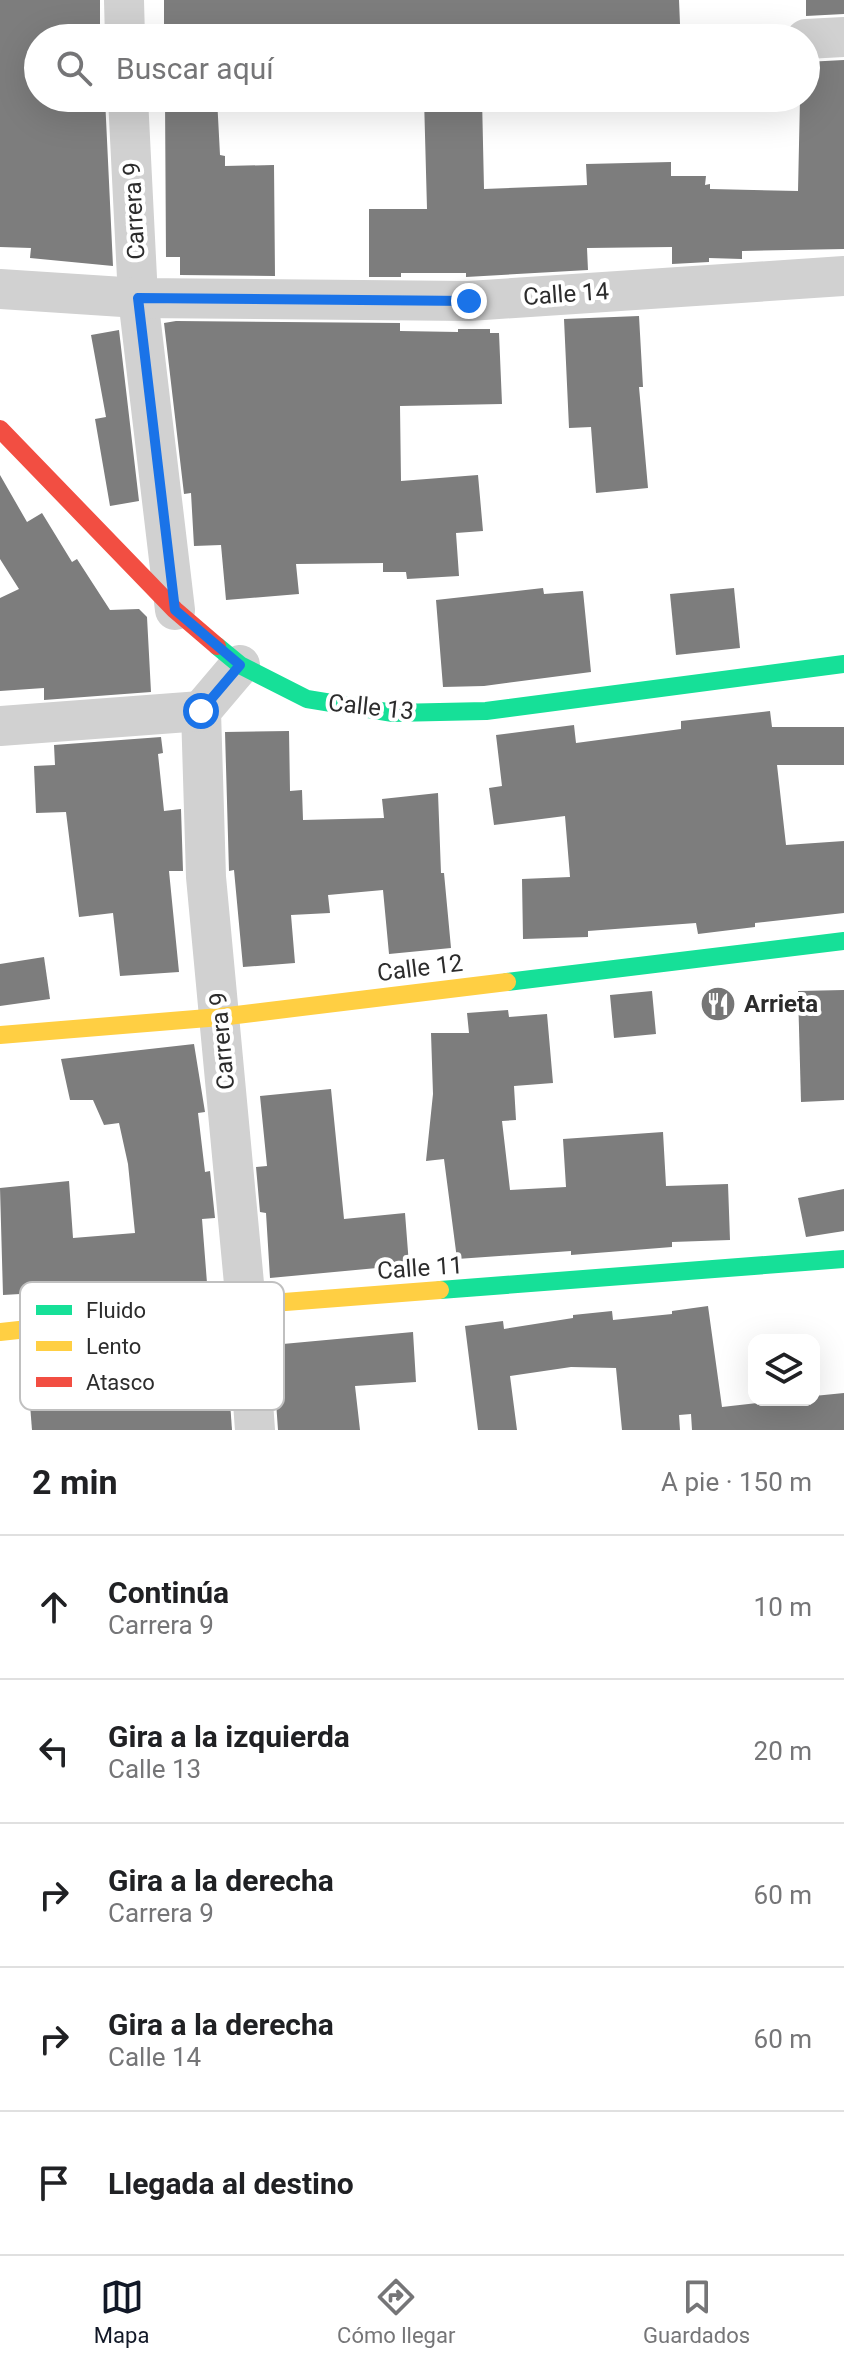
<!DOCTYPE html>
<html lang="es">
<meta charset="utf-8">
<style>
body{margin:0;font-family:Roboto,sans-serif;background:#f2f2f2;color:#202124}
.controls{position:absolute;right:24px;bottom:24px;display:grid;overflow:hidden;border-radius:16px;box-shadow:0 8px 32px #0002}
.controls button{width:72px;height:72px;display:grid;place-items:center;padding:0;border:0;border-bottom:2px solid #e0e0e0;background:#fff;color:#202124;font:40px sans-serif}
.stop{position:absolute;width:24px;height:24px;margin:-18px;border:6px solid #1a73e8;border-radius:50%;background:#fff}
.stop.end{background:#1a73e8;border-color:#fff;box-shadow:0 2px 8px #0008}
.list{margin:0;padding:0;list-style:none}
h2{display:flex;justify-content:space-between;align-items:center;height:104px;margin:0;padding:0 32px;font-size:34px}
h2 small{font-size:26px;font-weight:400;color:#757577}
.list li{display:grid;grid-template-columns:52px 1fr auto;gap:24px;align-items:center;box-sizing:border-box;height:144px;padding:0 32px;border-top:2px solid #e0e0e0}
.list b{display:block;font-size:30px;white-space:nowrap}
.list p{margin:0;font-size:26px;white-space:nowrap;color:#757577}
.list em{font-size:26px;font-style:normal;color:#757577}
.icon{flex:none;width:44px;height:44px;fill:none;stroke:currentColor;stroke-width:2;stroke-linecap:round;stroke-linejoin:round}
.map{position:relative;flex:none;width:844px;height:1430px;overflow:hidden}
.search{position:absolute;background:#fff;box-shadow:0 8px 32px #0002;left:24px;right:24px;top:24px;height:88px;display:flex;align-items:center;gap:20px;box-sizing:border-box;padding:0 28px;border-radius:44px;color:#757577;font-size:30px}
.sheet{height:824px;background:#fff}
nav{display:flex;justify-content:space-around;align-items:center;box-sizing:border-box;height:112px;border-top:2px solid #e0e0e0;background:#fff;font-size:22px;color:#757577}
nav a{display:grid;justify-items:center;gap:4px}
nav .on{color:#111827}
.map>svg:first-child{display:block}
.building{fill:#7d7d7d}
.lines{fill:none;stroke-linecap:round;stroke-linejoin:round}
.street{stroke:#d1d1d1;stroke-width:40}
.fast{stroke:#16e098;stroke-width:18}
.slow{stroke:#ffcf43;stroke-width:18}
.jam{stroke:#f24e42;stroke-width:18}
.route{stroke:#1a73e8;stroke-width:10}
.labels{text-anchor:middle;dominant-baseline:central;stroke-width:8;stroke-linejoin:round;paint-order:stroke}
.street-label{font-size:24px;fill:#2c2c2c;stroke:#fff}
.poi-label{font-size:24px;font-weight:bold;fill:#2c2c2c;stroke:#fff;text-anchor:start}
.key{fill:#fff;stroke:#c0c0c0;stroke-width:2}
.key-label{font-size:22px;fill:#2c2c2c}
</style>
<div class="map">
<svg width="844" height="1430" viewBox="0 0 844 1430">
<rect width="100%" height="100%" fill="#fff"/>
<g class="building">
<path d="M0,0H100V38H38V98H105L113,266L30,258L31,248L0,247Z"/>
<path d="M164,0H679L680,24L609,27V30L365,31V35L164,38Z"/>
<path d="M806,0H844V14L806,16Z"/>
<path d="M844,60V249L742,251V259L709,258V262L672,264V247L587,248L588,270L466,277V273H401V277H369V209H427L424,98H482L484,189L587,185L586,164L671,162V176H706L705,185L710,184V189L798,191L800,98H806V62Z"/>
<path d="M165,98H217L220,155L225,156V166L274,165L275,276L180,275V257H166Z"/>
<path d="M639,316L643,387H639L648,488L596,493L591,427L569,428L564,319Z"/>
<path d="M176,321L400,323V331L458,332V329H490V333H499L502,404L400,406L401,481L478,475L483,531L456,533L459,576L407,579L406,572H383V563L296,564L299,594L226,600L221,545L194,546L191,493L184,494L164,323Z"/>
<path d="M119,330L139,501L110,506L95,419L106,417L91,335Z"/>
<path d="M0,475L27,522L42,513L72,562L77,559L110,610L139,609L147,617L151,692L44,700V688L0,691V598L19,589L0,559Z"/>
<path d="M543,588L544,594L583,591L591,672L484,686L443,687L436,600Z"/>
<path d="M734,588L740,648L676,655L670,594Z"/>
<path d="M770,711L772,727H844V765H777L786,845L844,841V913L755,923V927L698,934L696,923L588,931V937L523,939L522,879L570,877L565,816L494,825L489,788L502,786L496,735L574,725L576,743L681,729V721Z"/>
<path d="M289,731L290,791L302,790L303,820L384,818L382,799L438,793L441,873H444L451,948L389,954L383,890L328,895L330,913L291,915L295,963L243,967L234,870L229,871L225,732Z"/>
<path d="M161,737L163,753L158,754L164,811L181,809L183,871H169L179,972L120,976L113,913L79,917L66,812L36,813L34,766L55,765L54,745Z"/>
<path d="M44,957L50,999L0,1006V964Z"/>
<path d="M844,990V1100L801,1102L798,991Z"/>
<path d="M652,991L656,1034L614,1038L610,995Z"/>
<path d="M508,1010L509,1017L547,1014L553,1083L514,1086L516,1120L502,1121L510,1190L566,1187L563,1139L663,1132L666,1186L728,1184L730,1240L672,1242V1247L571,1255V1251L457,1259L444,1159L426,1161L433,1094L431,1033H469L467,1013Z"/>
<path d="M194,1044L205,1112L198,1113L205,1172L210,1171L215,1218L202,1219L207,1283L3,1295L0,1188L69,1181L73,1238L135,1233L128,1164L119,1123L104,1125L93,1100H70L61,1059Z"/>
<path d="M331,1089L344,1219L405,1213L409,1265L270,1278L266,1213L260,1212L256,1167L267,1166L260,1096Z"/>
<path d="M844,1189V1231L806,1237L798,1198Z"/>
<path d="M708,1306L722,1407L783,1400H814V1396L844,1393V1430H692L691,1414L679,1415L680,1430H622L616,1368L571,1367L510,1376L517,1430H478L465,1326L503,1321L504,1329L573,1318V1315L612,1311L613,1320L672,1314V1311Z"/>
<path d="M225,1332L232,1430H32L26,1354Z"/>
<path d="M413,1332L416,1382L355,1386L360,1430H278L272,1345Z"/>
</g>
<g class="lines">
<g class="street">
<path d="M124,0L125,38"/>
<path d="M806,39L844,37"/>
<path d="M128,98L138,298L175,610"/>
<path d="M0,289L138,298L469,301L844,276"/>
<path d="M240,665L201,711L206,877L246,1305L255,1430"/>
<path d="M0,726L201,711"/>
</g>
<g class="fast">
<path d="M217,646L240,665L307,699L393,713L486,711L844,664"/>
<path d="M507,982L844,941"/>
<path d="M440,1290L844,1259"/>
</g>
<g class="slow">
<path d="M0,1035L220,1017L507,982"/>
<path d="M0,1332L246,1305L440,1290"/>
</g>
<path class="jam" d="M0,429L175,610L217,646"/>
</g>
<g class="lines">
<path class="route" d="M201,711L240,665L175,610L138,298L469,301"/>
</g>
<defs>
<symbol id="restaurant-disc" viewBox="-11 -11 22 22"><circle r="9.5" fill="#767676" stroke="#fff"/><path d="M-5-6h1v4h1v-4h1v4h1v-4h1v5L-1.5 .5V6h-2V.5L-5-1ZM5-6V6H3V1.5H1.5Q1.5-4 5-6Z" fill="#fff"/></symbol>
</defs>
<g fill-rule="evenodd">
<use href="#restaurant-disc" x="698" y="984" width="40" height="40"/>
</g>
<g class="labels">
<g class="street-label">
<text transform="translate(134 211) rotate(-93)">Carrera 9</text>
<text transform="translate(566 294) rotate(-4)">Calle 14</text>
<text transform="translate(371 707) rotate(6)">Calle 13</text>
<text transform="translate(420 968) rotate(-7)">Calle 12</text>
<text transform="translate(222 1041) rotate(-95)">Carrera 9</text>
<text transform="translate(420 1268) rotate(-4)">Calle 11</text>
</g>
<g class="poi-label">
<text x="744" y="1004">Arrieta</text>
</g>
</g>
<rect x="20" y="1282" width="264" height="128" rx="12" class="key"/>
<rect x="36" y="1305" width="36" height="10" fill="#16e098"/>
<rect x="36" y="1341" width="36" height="10" fill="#ffcf43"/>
<rect x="36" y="1377" width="36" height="10" fill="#f24e42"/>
<g class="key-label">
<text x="86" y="1318">Fluido</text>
<text x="86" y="1354">Lento</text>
<text x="86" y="1390">Atasco</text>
</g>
</svg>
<div class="controls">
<button><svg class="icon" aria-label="layers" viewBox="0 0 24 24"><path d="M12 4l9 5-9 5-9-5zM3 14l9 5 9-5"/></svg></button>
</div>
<div class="stop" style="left:201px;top:711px"></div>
<div class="stop end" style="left:469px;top:301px"></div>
<div class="search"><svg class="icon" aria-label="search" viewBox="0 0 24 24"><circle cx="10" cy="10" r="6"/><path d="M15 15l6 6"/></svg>Buscar aquí</div>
</div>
<section class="sheet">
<h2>2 min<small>A pie · 150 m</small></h2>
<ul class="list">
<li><svg class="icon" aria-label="ahead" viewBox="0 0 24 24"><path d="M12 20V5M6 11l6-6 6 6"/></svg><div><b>Continúa</b><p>Carrera 9</p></div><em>10 m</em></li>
<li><svg class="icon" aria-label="left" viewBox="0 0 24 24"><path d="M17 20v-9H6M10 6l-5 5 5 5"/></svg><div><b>Gira a la izquierda</b><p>Calle 13</p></div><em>20 m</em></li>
<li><svg class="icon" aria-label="right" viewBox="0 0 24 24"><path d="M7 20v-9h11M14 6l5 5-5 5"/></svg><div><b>Gira a la derecha</b><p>Carrera 9</p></div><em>60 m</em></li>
<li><svg class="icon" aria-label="right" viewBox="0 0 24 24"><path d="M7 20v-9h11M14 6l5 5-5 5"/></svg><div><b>Gira a la derecha</b><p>Calle 14</p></div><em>60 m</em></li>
<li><svg class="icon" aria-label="arrive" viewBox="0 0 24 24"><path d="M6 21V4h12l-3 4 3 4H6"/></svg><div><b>Llegada al destino</b></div></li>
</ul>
</section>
<nav>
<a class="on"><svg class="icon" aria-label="map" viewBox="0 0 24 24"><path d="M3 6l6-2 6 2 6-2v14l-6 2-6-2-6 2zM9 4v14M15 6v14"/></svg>Mapa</a>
<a><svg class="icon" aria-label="directions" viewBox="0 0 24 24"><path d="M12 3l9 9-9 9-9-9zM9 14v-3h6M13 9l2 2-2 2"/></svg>Cómo llegar</a>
<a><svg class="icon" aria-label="saved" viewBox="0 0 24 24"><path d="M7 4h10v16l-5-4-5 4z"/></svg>Guardados</a>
</nav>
